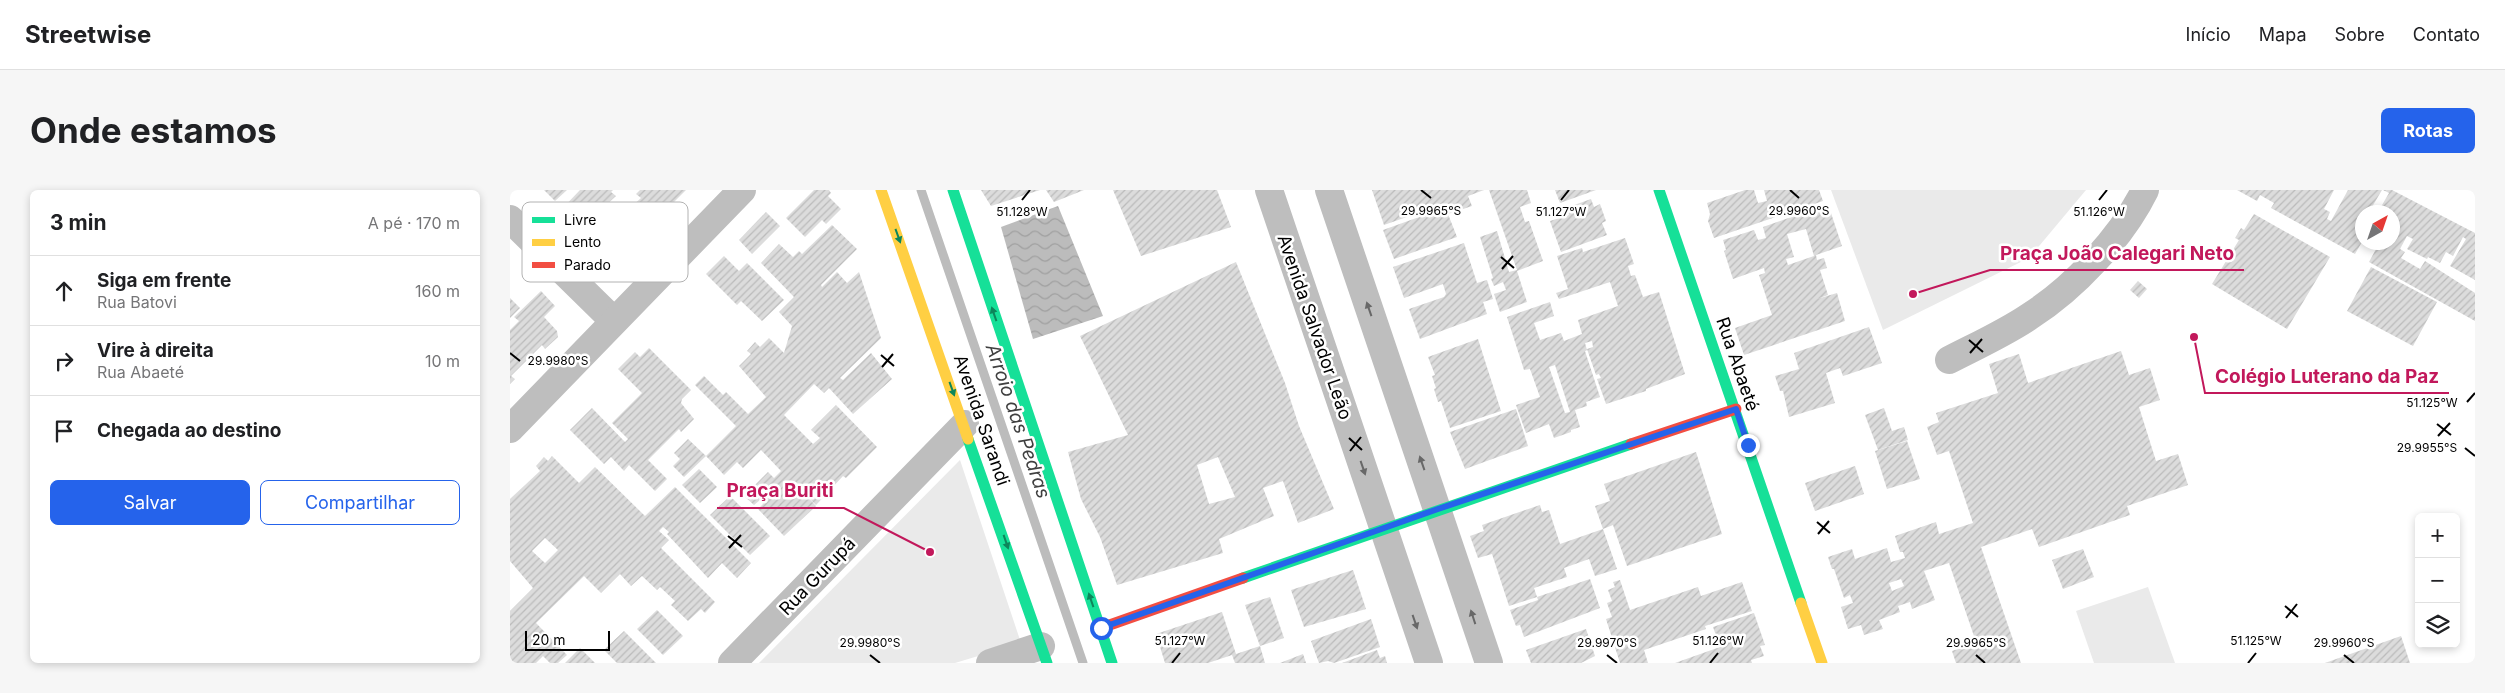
<!DOCTYPE html>
<html lang="pt">
<meta charset="utf-8">
<style>
body{margin:0;font-family:Inter,sans-serif;background:#f6f6f6;color:#202124}
.controls{position:absolute;right:15px;bottom:15px;display:grid;overflow:hidden;border-radius:8px;box-shadow:0 2px 8px #0003}
.controls button{width:45px;height:45px;display:grid;place-items:center;padding:0;border:0;border-bottom:1px solid #e0e0e0;background:#fff;color:#202124;font:25px sans-serif}
.compass{position:absolute;left:1845px;top:15px;width:45px;height:45px;border-radius:50%;background:#fff;box-shadow:0 2px 8px #0003;rotate:40deg}
.scale{position:absolute;left:15px;bottom:12px;width:85px;box-sizing:border-box;padding-left:5px;border:2px solid #000;border-top:0;font-size:14px;line-height:18px;white-space:nowrap;color:#000;-webkit-text-stroke:4px #fff;paint-order:stroke}
.stop{position:absolute;width:15px;height:15px;margin:-11px;border:4px solid #2563eb;border-radius:50%;background:#fff}
.stop.end{background:#2563eb;border-color:#fff;box-shadow:0 1px 5px #0008}
.list{margin:0;padding:0;list-style:none}
h2{display:flex;justify-content:space-between;align-items:center;height:65px;margin:0;padding:0 20px;font-size:21px}
h2 small{font-size:16px;font-weight:400;color:#757577}
.list li{display:grid;grid-template-columns:32px 1fr auto;gap:15px;align-items:center;box-sizing:border-box;height:70px;padding:0 20px;border-top:1px solid #e0e0e0}
.list b{display:block;font-size:19px;white-space:nowrap}
.list p{margin:0;font-size:16px;white-space:nowrap;color:#757577}
.list em{font-size:16px;font-style:normal;color:#757577}
.actions{display:flex;gap:10px;padding:15px 20px}
.actions a{flex:1;padding:11px 0;border:1px solid #2563eb;border-radius:8px;text-align:center;font-size:18px;color:#2563eb}
.actions .main{background:#2563eb;color:#fff}
.icon{flex:none;width:28px;height:28px;fill:none;stroke:currentColor;stroke-width:2;stroke-linecap:round;stroke-linejoin:round}
.map{position:relative;flex:none;width:1965px;height:473px;overflow:hidden;border-radius:8px}
header{display:flex;align-items:center;gap:30px;box-sizing:border-box;height:70px;padding:0 25px;background:#fff;border-bottom:1px solid #e0e0e0}
header strong{font-size:24px}
nav{display:flex;gap:28px;margin-inline-start:auto;font-size:18px}
.intro{display:flex;align-items:center;justify-content:space-between;box-sizing:border-box;height:120px;padding:0 30px}
h1{margin:0;font-size:35px}
.button{padding:12px 22px;border-radius:8px;background:#2563eb;color:#fff;font-size:18px;font-weight:700}
main{display:flex;gap:30px;padding:0 30px}
aside{flex:1;background:#fff;border-radius:8px;box-shadow:0 2px 8px #0003}
.map>svg:first-child{display:block}
.green{fill:#eaeaea}
.water{fill:url(#water-waves)}
.lines{fill:none;stroke-linecap:round;stroke-linejoin:round}
.stream{stroke:#bcbcbc;stroke-width:9}
.building{fill:url(#building-hatch);fill-rule:evenodd}
.street{stroke:#bebebe;stroke-width:28}
.fast{stroke:#16e098;stroke-width:11}
.slow{stroke:#ffcf43;stroke-width:11}
.jam{stroke:#f24e42;stroke-width:11}
.oneway{fill:#0d865b}
.oneway2{fill:#686868}
.route{stroke:#2563eb;stroke-width:6}
.ticks{fill:none;stroke:#000;stroke-width:2}
.labels{text-anchor:middle;dominant-baseline:central;stroke-width:5;stroke-linejoin:round;paint-order:stroke}
.street-label{font-size:18px;fill:#000;stroke:#fff}
.water-label{font-size:19px;font-style:italic;fill:#404040;stroke:#fff}
.key{fill:#fff;stroke:#b2b2b2;stroke-width:1}
.key-label{font-size:14px;fill:#000}
.ticks-label{font-size:12px;text-anchor:middle;fill:#000;stroke:#fff;stroke-width:5;stroke-linejoin:round;paint-order:stroke}
.leader{fill:none;stroke:#c2185b;stroke-width:2}
.callout-dot{fill:#c2185b;stroke:#fff;stroke-width:2}
.callout-label{font-size:19px;text-anchor:middle;font-weight:bold;fill:#c2185b;stroke:#fff;stroke-width:5;stroke-linejoin:round;paint-order:stroke}
</style>
<header>
<strong>Streetwise</strong>
<nav><a>Início</a><a>Mapa</a><a>Sobre</a><a>Contato</a></nav>
</header>
<div class="intro"><h1>Onde estamos</h1><a class="button">Rotas</a></div>
<main>
<aside>
<h2>3 min<small>A pé · 170 m</small></h2>
<ul class="list">
<li><svg class="icon" aria-label="ahead" viewBox="0 0 24 24"><path d="M12 20V5M6 11l6-6 6 6"/></svg><div><b>Siga em frente</b><p>Rua Batovi</p></div><em>160 m</em></li>
<li><svg class="icon" aria-label="right" viewBox="0 0 24 24"><path d="M7 20v-9h11M14 6l5 5-5 5"/></svg><div><b>Vire à direita</b><p>Rua Abaeté</p></div><em>10 m</em></li>
<li><svg class="icon" aria-label="arrive" viewBox="0 0 24 24"><path d="M6 21V4h12l-3 4 3 4H6"/></svg><div><b>Chegada ao destino</b></div></li>
</ul>
<div class="actions"><a class="main">Salvar</a><a>Compartilhar</a></div>
</aside>
<div class="map">
<svg width="1965" height="473" viewBox="0 0 1965 473">
<defs>
<pattern id="water-waves" width="16" height="10" patternUnits="userSpaceOnUse" patternTransform="scale(1.25)"><rect width="16" height="10" fill="#bcbcbc"/><path d="M0 5q4-4 8 0t8 0" fill="none" stroke="#a0a0a0"/></pattern>
<pattern id="building-hatch" width="6" height="6" patternUnits="userSpaceOnUse" patternTransform="scale(1.25)"><rect width="6" height="6" fill="#dcdcdc"/><path d="M-1 1l2-2M0 6l6-6M5 7l2-2" fill="none" stroke="#bbb"/></pattern>
</defs>
<rect width="100%" height="100%" fill="#fff"/>
<g class="green">
<path d="M1321,0H1576L1519,68L1373,140Z"/>
<path d="M450,270L511,453L445,473H249Z"/>
<path d="M1638,397L1665,473H1584L1566,421Z"/>
</g>
<path class="water" d="M548,16L593,126L523,149L491,37Z"/>
<g class="lines">
<path class="stream" d="M411,0L573,473"/>
</g>
<g class="building">
<path d="M34,0H57L45,11Z"/>
<path d="M70,0H103L101,2L106,6L95,16L106,24L118,12L122,16L131,8L126,4L130,0H176L152,24L155,27L144,38L150,45L121,74L89,42L79,52L49,22Z"/>
<path d="M304,0H319L321,3L318,6L331,19L316,34L312,30L295,47L276,28Z"/>
<path d="M471,0H530L481,16Z"/>
<path d="M536,0H574L544,12Z"/>
<path d="M603,0H707L721,37L631,66Z"/>
<path d="M862,0H974L958,6L962,16L938,24L947,47L884,69L873,40L923,22L922,18L874,35Z"/>
<path d="M979,0H1017L1021,13L1010,17L1015,32L1019,31L1033,71L1007,81L1017,112L990,122L984,104L996,100L993,92L984,96L981,89L983,88L970,47L987,41L999,82L1007,80Z"/>
<path d="M1045,0H1086L1050,13Z"/>
<path d="M1235,0H1244L1248,13L1257,11L1254,0H1309L1313,11L1204,48L1198,31L1200,24L1197,13Z"/>
<path d="M1727,0H1824L1814,19L1820,22L1817,29L1821,31L1838,0H1872L1859,22H1852V34L1847,45L1852,48V52L1845,64L1761,18L1764,13L1750,5L1747,11Z"/>
<path d="M1873,0H1882L1965,43V90L1940,76L1956,49L1953,47L1943,66L1936,62L1930,73L1918,67L1917,69L1897,59L1903,49L1897,46L1890,59L1895,62L1891,68L1910,79L1915,71L1965,103V131L1859,72L1866,59L1854,52H1882V22H1868L1879,3Z"/>
<path d="M1081,9L1084,17L1090,14L1096,31L1092,33L1097,45L1051,62L1040,31L1059,25L1056,18Z"/>
<path d="M1318,14L1332,56L1306,65L1307,70L1314,68L1317,78L1310,80L1318,105L1307,109L1327,103L1335,131L1234,165L1225,138L1262,125L1249,85L1255,83L1254,78L1223,89L1214,61L1216,60L1213,50L1244,40L1248,50L1256,48L1253,37ZM1296,39L1304,66L1278,75L1276,69L1284,67L1277,44Z"/>
<path d="M256,22L270,36L242,64L229,50Z"/>
<path d="M1744,24L1820,67L1777,139L1702,94L1729,50L1725,48L1731,38L1734,40Z"/>
<path d="M322,35L347,59L311,95L312,97L327,82L337,93L349,82L371,148L330,188L333,190L361,163L382,189L343,224L319,198L314,203L304,194L274,225L303,254L310,248L301,240L326,215L367,257L336,288L333,286L306,315L296,305L306,316L274,346L248,319L253,314L250,310L244,315L234,306L258,282L264,288L271,281L251,260L233,278L227,272L214,285L196,266L226,236L185,195L194,186L213,205L216,202L238,224L256,207L229,176L241,164L237,161L245,152L250,157L259,148L274,163L282,136L269,122L284,107L251,73L269,54L283,67L289,61L292,64Z"/>
<path d="M1115,48L1124,74L1118,76L1121,86L1125,85L1133,107L1149,102L1175,184L1136,199V201L1096,214L1087,189L1091,188L1089,184L1086,185L1077,159L1083,157L1082,151L1075,153L1077,160L1075,161L1090,207L1076,212L1077,216L1065,220L1070,237L1061,240V242L1044,248L1039,234L1016,243L1006,215L1030,207L1020,179L1014,180L997,127L1040,112L1044,126L1024,133L1030,150L1051,143L1054,151L1072,144L1068,130L1108,116L1100,92L1049,109L1046,103L1058,99L1047,66L1072,58L1073,62ZM1045,175L1060,222L1055,223L1039,177Z"/>
<path d="M954,53L967,93L977,90L983,109L973,112L977,124L910,149L899,119L934,107L936,104L933,94L894,108L883,77Z"/>
<path d="M214,66L229,81L237,73L274,110L252,131L231,111L227,115L196,84Z"/>
<path d="M726,72L775,193L789,236L824,319L788,333L773,291L753,298L764,326L709,349L713,363L607,395L590,347L571,309L558,262L618,245L570,146ZM708,267L725,307L699,314L687,275Z"/>
<path d="M1861,77L1927,112L1903,156L1837,121Z"/>
<path d="M1628,91L1637,99L1629,108L1620,100Z"/>
<path d="M31,101L45,116L34,127L47,141L48,147L35,159L32,155L1,186L5,189L0,194V140L9,131L4,127Z"/>
<path d="M0,108L10,118L0,128Z"/>
<path d="M1359,137L1372,173L1333,186L1330,178L1316,183L1325,213L1279,227L1273,201H1270L1265,186L1289,179L1284,163Z"/>
<path d="M968,149L991,221L940,238L931,211L928,212L924,199L926,198L922,186L925,185L918,167Z"/>
<path d="M139,158L181,200L172,209L171,213L184,229L171,242L169,239L138,270L157,289L145,301L119,275L114,281L101,267L94,274L60,240L82,218L115,252L118,249L102,233L132,203L108,179L125,162L130,167Z"/>
<path d="M1611,161L1619,185L1640,178L1650,210L1629,217L1646,271L1668,264L1678,295L1617,316L1620,325L1529,357L1522,339L1471,357L1511,473H1446L1442,461L1466,452L1439,373L1414,381L1425,410L1402,419L1400,412L1388,416L1390,422L1369,430L1373,439L1354,445L1351,435L1338,439L1331,417L1343,413L1340,405L1334,408L1324,379H1322L1318,367L1342,359L1345,369L1377,358L1381,372L1395,368L1393,362H1390L1385,346L1426,332L1429,344L1463,333L1439,261L1427,265L1417,237L1429,232L1426,223L1488,203L1479,174L1509,164L1518,193ZM1391,389L1394,396L1382,401L1379,393Z"/>
<path d="M1374,218L1382,241L1394,237L1398,250L1368,260L1355,225Z"/>
<path d="M1006,219L1018,256L955,279L940,242Z"/>
<path d="M178,249L196,266L174,287L163,276L170,269L164,263Z"/>
<path d="M1397,251L1410,289L1377,299L1365,261Z"/>
<path d="M1186,262L1212,344L1117,376L1103,335L1093,339L1085,316L1100,311L1094,294Z"/>
<path d="M42,266L69,293L85,277L135,326L165,297L241,373L227,388L212,373L198,388L157,344L159,342L153,337L149,341L159,350L151,358L205,412L195,423L191,419L178,431L161,415L165,411L150,397L147,400L132,386L121,396L110,384L91,403L74,386L26,433L57,465L48,473H40L33,466L26,473H0V421L23,398L0,371V309L30,281L26,276L34,267L38,271ZM35,348L48,360L35,373L22,361Z"/>
<path d="M1345,276L1354,304L1305,321L1295,293Z"/>
<path d="M189,279L207,297L190,313L172,295Z"/>
<path d="M220,306L260,346L240,365L200,325Z"/>
<path d="M1030,315L1032,322L1039,320L1050,354L1093,339L1107,379L1085,386L1079,369L1054,378L1057,387L1024,398L1027,407L999,416L982,364L968,368L960,346L974,341L972,335Z"/>
<path d="M1573,359L1584,387L1553,399L1542,370Z"/>
<path d="M843,380L856,419L794,437L781,400Z"/>
<path d="M1080,389L1090,418L1014,447L1010,435L1006,436L1000,420L1028,410L1027,407Z"/>
<path d="M1110,390L1120,420L1188,397L1191,406L1232,392L1242,421L1195,436L1196,439L1134,460L1138,473H1110L1096,429L1102,427L1097,413L1102,411L1098,400L1105,397L1103,392Z"/>
<path d="M760,407L774,448L750,456L735,415Z"/>
<path d="M147,420L173,446L153,465L127,439Z"/>
<path d="M712,422L726,464L750,456L755,473H725L722,465L698,473H655L646,444Z"/>
<path d="M1244,423L1255,455L1250,456L1254,466L1241,470L1242,473H1165L1210,457L1203,437Z"/>
<path d="M861,429L870,457L824,473L818,471L809,473L801,451Z"/>
<path d="M1076,439L1085,466L1071,473H1021L1016,460Z"/>
<path d="M114,441L146,473H107L94,460Z"/>
<path d="M1891,446L1900,473H1815Z"/>
<path d="M70,458L85,473H55Z"/>
<path d="M867,460L870,468L875,466L877,473H832Z"/>
<path d="M793,464L796,473H770Z"/>
</g>
<g class="lines">
<g class="street">
<path d="M759,0L919,473"/>
<path d="M819,0L979,473"/>
<path d="M0,29L104,131"/>
<path d="M1439,170C1466,156 1495,143 1520,126C1564,98 1612,47 1635,0"/>
<path d="M0,239L232,0"/>
<path d="M222,473L455,234"/>
<path d="M480,473L531,456"/>
</g>
<g class="fast">
<path d="M443,0L602,473"/>
<path d="M1149,0L1291,413"/>
<path d="M458,249L537,473"/>
<path d="M733,388L1121,254"/>
</g>
<g class="slow">
<path d="M371,0L458,249"/>
<path d="M1291,413L1312,473"/>
</g>
<g class="jam">
<path d="M1121,254L1226,219"/>
<path d="M591,438L733,388"/>
</g>
</g>
<defs><path id="oneway-solid" d="M-6-.8H1V-3.2L6.5 0L1 3.2V.8H-6Z" transform="scale(1.25)"/></defs>
<g class="oneway">
<use href="#oneway-solid" transform="translate(388 46) rotate(70)"/>
<use href="#oneway-solid" transform="translate(484 124) rotate(-109)"/>
<use href="#oneway-solid" transform="translate(442 199) rotate(70)"/>
<use href="#oneway-solid" transform="translate(496 352) rotate(71)"/>
<use href="#oneway-solid" transform="translate(581 410) rotate(-109)"/>
</g>
<g class="oneway2">
<use href="#oneway-solid" transform="translate(859 119) rotate(-109)"/>
<use href="#oneway-solid" transform="translate(912 273) rotate(-109)"/>
<use href="#oneway-solid" transform="translate(853 278) rotate(71)"/>
<use href="#oneway-solid" transform="translate(963 427) rotate(-108)"/>
<use href="#oneway-solid" transform="translate(905 432) rotate(71)"/>
</g>
<g class="lines">
<path class="route" d="M591,438L928,319L1226,219L1238,255"/>
</g>
<path class="ticks" d="M911,0L921,8M1280,0L1289,8M512,10L520,0M1051,10L1059,0M1589,10L1597,0M991,67L1004,78M992,79L1003,66M1459,150L1473,162M0,163L10,171M1460,163L1472,149M371,165L384,176M372,177L383,164M1957,212L1965,203M1927,234L1941,245M1928,246L1940,233M839,248L852,260M1955,258L1965,266M840,261L851,247M1307,332L1320,343M1308,344L1319,331M218,346L232,357M219,358L231,345M1775,416L1788,427M1776,428L1787,414M360,465L370,473M1097,465L1107,473M1466,465L1475,473M1834,465L1844,473M662,473L670,463M1200,473L1208,463M1738,473L1746,463"/>
<g class="labels">
<g class="street-label">
<text transform="translate(805 137) rotate(71)">Avenida Salvador Leão</text>
<text transform="translate(1228 174) rotate(71)">Rua Abaeté</text>
<text transform="translate(472 230) rotate(71)">Avenida Sarandi</text>
<text transform="translate(307 386) rotate(-46)">Rua Gurupá</text>
</g>
<g class="water-label">
<text transform="translate(508 231) rotate(71)">Arroio das Pedras</text>
</g>
</g>
<rect x="12" y="12" width="166" height="80" rx="8" class="key"/>
<rect x="22" y="27" width="23" height="6" fill="#16e098"/>
<rect x="22" y="49" width="23" height="7" fill="#ffcf43"/>
<rect x="22" y="72" width="23" height="6" fill="#f24e42"/>
<g class="key-label">
<text x="54" y="35">Livre</text>
<text x="54" y="57">Lento</text>
<text x="54" y="80">Parado</text>
</g>
<g class="ticks-label">
<text x="921" y="25">29.9965°S</text>
<text x="1289" y="25">29.9960°S</text>
<text x="512" y="26">51.128°W</text>
<text x="1051" y="26">51.127°W</text>
<text x="1589" y="26">51.126°W</text>
<text x="48" y="175">29.9980°S</text>
<text x="1922" y="217">51.125°W</text>
<text x="1917" y="262">29.9955°S</text>
<text x="670" y="455">51.127°W</text>
<text x="1208" y="455">51.126°W</text>
<text x="1746" y="455">51.125°W</text>
<text x="360" y="457">29.9980°S</text>
<text x="1097" y="457">29.9970°S</text>
<text x="1466" y="457">29.9965°S</text>
<text x="1834" y="457">29.9960°S</text>
</g>
<path class="leader" d="M1403 104L1480 80H1734M1684 147L1695 203H1939M420 362L334 318H207"/>
<g class="callout-dot">
<circle cx="1403" cy="104" r="5"/>
<circle cx="1684" cy="147" r="5"/>
<circle cx="420" cy="362" r="5"/>
</g>
<g class="callout-label">
<text x="1607" y="70">Praça João Calegari Neto</text>
<text x="1817" y="193">Colégio Luterano da Paz</text>
<text x="270" y="307">Praça Buriti</text>
</g>
</svg>
<div class="controls">
<button>+</button>
<button>−</button>
<button><svg class="icon" aria-label="layers" viewBox="0 0 24 24"><path d="M12 4l9 5-9 5-9-5zM3 14l9 5 9-5"/></svg></button>
</div>
<svg class="compass" viewBox="-18 -18 36 36"><path d="M0-13l5 13h-10z" fill="#e53935"/><path d="M0 13l5-13h-10z" fill="#757577"/></svg>
<div class="scale">20 m</div>
<div class="stop" style="left:591px;top:438px"></div>
<div class="stop end" style="left:1238px;top:255px"></div>
</div>
</main>
